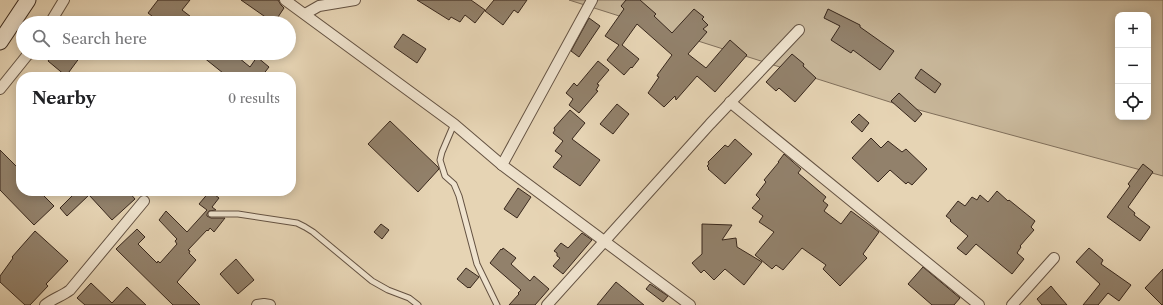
<!DOCTYPE html>
<meta charset="utf-8">
<style>
body{margin:0;font-family:"Libre Caslon Text",serif;background:#f6f6f6;color:#202124}
.controls{position:absolute;right:12px;top:12px;display:grid;overflow:hidden;border-radius:8px;box-shadow:0 2px 10px #0003}
.controls button{width:36px;height:36px;display:grid;place-items:center;padding:0;border:0;border-bottom:1px solid #e0e0e0;background:#fff;color:#202124;font:20px sans-serif}
.list{margin:0;padding:0;list-style:none}
h2{display:flex;justify-content:space-between;align-items:center;height:52px;margin:0;padding:0 16px;font-size:17px}
h2 small{font-size:13px;font-weight:400;color:#757577}
.icon{flex:none;width:22px;height:22px;fill:none;stroke:currentColor;stroke-width:2;stroke-linecap:round;stroke-linejoin:round}
.map{position:relative;flex:none;width:1163px;height:305px;overflow:hidden}
.search{position:absolute;background:#fff;box-shadow:0 2px 10px #0003;left:16px;top:16px;width:280px;height:44px;display:flex;align-items:center;gap:10px;box-sizing:border-box;padding:0 14px;border-radius:22px;color:#757577;font-size:15px}
.panel{position:absolute;background:#fff;box-shadow:0 2px 10px #0003;left:16px;top:72px;width:280px;height:124px;border-radius:16px}
.map>svg:first-child{display:block}
.green{fill:#c8b79a;stroke:#806f5b;fill-rule:evenodd}
.building{fill:#92816b;stroke:#38271c}
.lines{fill:none;stroke-linecap:round;stroke-linejoin:round}
.lane-casing{stroke:#645242;stroke-width:7}
.street-casing{stroke:#645242;stroke-width:12}
.secondary-casing{stroke:#38271c;stroke-width:17}
.lane{stroke:#efe3ce;stroke-width:5}
.street{stroke:#efe3ce;stroke-width:10}
.secondary{stroke:#efe3ce;stroke-width:15}
</style>
<div class="map">
<svg width="1163" height="305" viewBox="0 0 1163 305">
<rect width="100%" height="100%" fill="#e6d4b4"/>
<filter id="stains"><feTurbulence type="fractalNoise" baseFrequency=".005" numOctaves="4"/><feColorMatrix values="0 0 0 0 .2 0 0 0 0 .09 0 0 0 0 .02 0 0 0 .5 -.17"/></filter>
<radialGradient id="worn" r=".72"><stop offset=".6" stop-color="#630" stop-opacity="0"/><stop offset="1" stop-color="#630" stop-opacity=".3"/></radialGradient>
<path class="green" d="M569,0H1163V176L893,103ZM1118,15H1148V117H1118Z"/>
<g class="building">
<path d="M158,0H190L182,10L199,23H161L148,13Z"/>
<path d="M241,0H278L281,5L284,8L274,23Z"/>
<path d="M417,0H471L485,10L475,23L465,15L460,22L451,17L449,20Z"/>
<path d="M494,0H527L518,13L514,10L503,25L485,11Z"/>
<path d="M626,0H640L656,14L654,16L672,33L694,9L704,17L702,19L708,25L703,29L707,32L688,54L706,68L730,40L747,55L715,92L697,76L676,100L675,96L664,107L648,93L659,77L657,76L658,74L672,55L637,24L622,45L639,59L632,68L631,67L624,75L607,60L619,45L605,36L624,9L621,6Z"/>
<path d="M828,9L860,25V27L894,51L880,70L853,50L851,53L831,40L840,26L824,18Z"/>
<path d="M589,18L600,26L579,57L571,51Z"/>
<path d="M403,34L426,49L417,63L394,47Z"/>
<path d="M54,53H83L66,76L48,61Z"/>
<path d="M198,53H233L250,67L257,57L269,67L262,76L264,77H228Z"/>
<path d="M792,54L804,64L803,66L816,78L795,102L779,88L776,91L766,82Z"/>
<path d="M598,61L609,70L597,84L599,85L596,90L598,91L579,113L569,105L573,99L566,93L574,83L577,86Z"/>
<path d="M921,69L941,84L935,93L915,78Z"/>
<path d="M899,93L922,114L915,122L891,101Z"/>
<path d="M617,104L629,114L613,134L600,124Z"/>
<path d="M570,110L585,123L572,139L600,160L580,186L553,167L562,156L555,151L563,141L553,133L555,130L554,128Z"/>
<path d="M859,114L869,123L862,132L851,122Z"/>
<path d="M390,121L438,167L439,169L418,192L368,144Z"/>
<path d="M871,138L881,148L888,141L902,152L906,149L927,169L912,185L908,182L906,184L890,170L878,182L852,158Z"/>
<path d="M735,139L752,154L725,184L708,169L709,168L707,166L709,164L708,162L725,145L728,147Z"/>
<path d="M0,150L21,171V191H39L54,206L34,225L0,190Z"/>
<path d="M784,154L801,169L798,173L826,197L823,201L828,205L824,211L841,224L851,211L879,232L863,254L867,258L840,286L823,269L826,265L802,248L783,270L776,265L772,269L755,255L774,232L759,222L763,216L752,208L760,199L756,195L766,182L764,180L779,162H778Z"/>
<path d="M1143,164L1153,172L1128,207L1135,213L1134,215L1150,227L1140,241L1107,217L1130,186L1128,184Z"/>
<path d="M518,188L531,197L517,218L504,209Z"/>
<path d="M77,191H128L135,199L112,220L89,195L67,216L60,208Z"/>
<path d="M210,191L219,198L212,207L216,210L209,211L207,214V216L211,218H225L214,232L210,228L208,231L207,230L188,250L190,251L189,253L196,260L177,282L200,305H173L116,249L137,229L145,237L138,244L157,263L158,261L160,263L177,244L175,241L177,239L159,220L166,211L187,232L207,210L199,204Z"/>
<path d="M997,191L1008,201L1009,200L1035,221L1031,227L1034,230L1020,246L1021,247L1017,253L1024,259L1012,274L976,244L966,255L957,248L968,236L950,221L951,220L946,216L958,201L965,206L972,197L977,200L980,195L988,202Z"/>
<path d="M381,224L389,230L382,239L374,232Z"/>
<path d="M702,224L732,225L722,240L736,238L737,247L762,262L744,285L725,269L714,280L704,270L701,273L692,263L702,254Z"/>
<path d="M35,231L68,261L46,284L48,286L30,305H25L0,282V276L13,258L12,257Z"/>
<path d="M582,233L592,240L563,274L553,266L560,258L557,256V253L554,251L561,243L568,248Z"/>
<path d="M503,248L516,258L511,264L530,281L534,276L549,289L535,305H509L519,294L518,293L521,290L490,263L501,249L502,250Z"/>
<path d="M1089,248L1103,260L1101,264L1131,285L1119,301L1108,293L1098,305H1083L1100,284L1076,262Z"/>
<path d="M236,259L254,280L238,294L220,274Z"/>
<path d="M923,267L960,298L954,305H932L908,284Z"/>
<path d="M466,268L479,277L470,288L469,287L468,288L457,279Z"/>
<path d="M1163,269V305H1162L1145,288Z"/>
<path d="M616,282L644,305H597Z"/>
<path d="M91,283L112,303L127,287L146,305H85L77,298Z"/>
<path d="M650,284L668,296L663,302L646,289Z"/>
<path d="M1051,286L1055,291L1067,305H1042L1037,299Z"/>
</g>
<g class="lines">
<defs>
<g id="lane">
<path d="M454,124L442,152L440,160L445,176L454,184L459,196L477,264L497,305"/>
<path d="M211,214H238L297,223L305,227L313,232L372,281L388,290L409,298L418,305"/>
</g>
<g id="street">
<path d="M285,0L454,124L502,165L690,305"/>
<path d="M305,14L319,6L355,0"/>
<path d="M50,23L64,0"/>
<path d="M0,89L29,53"/>
<path d="M730,102L979,305"/>
<path d="M502,165L592,0"/>
<path d="M45,305C52,299 62,296 70,290L144,201"/>
<path d="M257,305L264,304L270,305"/>
<path d="M547,305L710,124L799,30"/>
<path d="M1012,305L1054,258"/>
</g>
<path id="secondary" d="M0,42L28,0"/>
</defs>
<use href="#lane" class="lane-casing"/>
<use href="#street" class="street-casing"/>
<use href="#secondary" class="secondary-casing"/>
<use href="#lane" class="lane"/>
<use href="#street" class="street"/>
<use href="#secondary" class="secondary"/>
</g>
<rect width="100%" height="100%" filter="url(#stains)"/>
<rect width="100%" height="100%" fill="url(#worn)"/>
</svg>
<div class="controls">
<button>+</button>
<button>−</button>
<button><svg class="icon" aria-label="locate" viewBox="0 0 24 24"><circle cx="12" cy="12" r="6"/><path d="M12 2v4M12 18v4M2 12h4M18 12h4"/></svg></button>
</div>
<div class="search"><svg class="icon" aria-label="search" viewBox="0 0 24 24"><circle cx="10" cy="10" r="6"/><path d="M15 15l6 6"/></svg>Search here</div>
<section class="panel">
<h2>Nearby<small>0 results</small></h2>
<ul class="list">
</ul>
</section>
</div>
